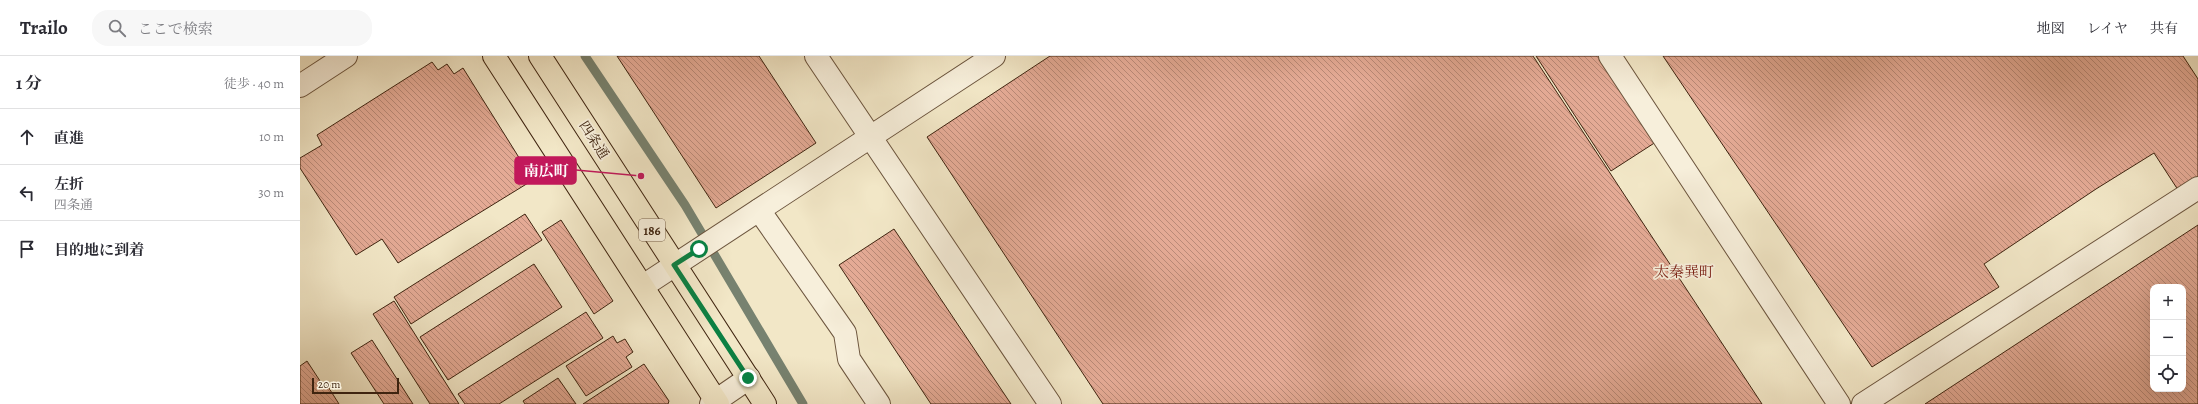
<!DOCTYPE html>
<html lang="ja">
<meta charset="utf-8">
<style>
body{margin:0;font-family:Alegreya,"Noto Serif JP",serif;background:#f7f7f7;color:#2b2b33}
.controls{position:absolute;right:12px;bottom:12px;display:grid;overflow:hidden;border-radius:8px;box-shadow:0 4px 16px #0002}
.controls button{width:36px;height:36px;display:grid;place-items:center;padding:0;border:0;border-bottom:1px solid #e1e1e2;background:#fff;color:#2b2b33;font:20px sans-serif}
.scale{position:absolute;left:12px;bottom:10px;width:87px;box-sizing:border-box;padding-left:4px;border:2px solid #3f2410;border-top:0;font-size:11px;line-height:14px;white-space:nowrap;color:#3f2410;-webkit-text-stroke:3px #f7efdb;paint-order:stroke}
.stop{position:absolute;width:12px;height:12px;margin:-9px;border:3px solid #0b8043;border-radius:50%;background:#fff}
.stop.end{background:#0b8043;border-color:#fff;box-shadow:0 1px 4px #0008}
.list{margin:0;padding:0;list-style:none}
h2{display:flex;justify-content:space-between;align-items:center;height:52px;margin:0;padding:0 16px;font-size:17px}
h2 small{font-size:13px;font-weight:400;color:#7c7c81}
.list li{display:grid;grid-template-columns:26px 1fr auto;gap:12px;align-items:center;box-sizing:border-box;height:56px;padding:0 16px;border-top:1px solid #e1e1e2}
.list b{display:block;font-size:15px;white-space:nowrap}
.list p{margin:0;font-size:13px;white-space:nowrap;color:#7c7c81}
.list em{font-size:13px;font-style:normal;color:#7c7c81}
.icon{flex:none;width:22px;height:22px;fill:none;stroke:currentColor;stroke-width:2;stroke-linecap:round;stroke-linejoin:round}
.map{position:relative;flex:none;width:1898px;height:348px;overflow:hidden}
header{display:flex;align-items:center;gap:24px;box-sizing:border-box;height:56px;padding:0 20px;background:#fff;border-bottom:1px solid #e1e1e2}
header strong{font-size:19px}
nav{display:flex;gap:22px;margin-inline-start:auto;font-size:14px}
.search{width:280px;height:36px;background:#f7f7f7;display:flex;align-items:center;gap:10px;box-sizing:border-box;padding:0 14px;border-radius:16px;color:#7c7c81;font-size:15px}
main{display:flex}
aside{flex:1;background:#fff}
.map>svg:first-child{display:block}
.lines{fill:none;stroke-linecap:round;stroke-linejoin:round}
.stream{stroke:#778270;stroke-width:9}
.building{fill:url(#building-back-hatch);stroke:#3f2410;fill-rule:evenodd}
.minor-casing{stroke:#6c553e;stroke-width:24}
.major-casing{stroke:#3f2410;stroke-width:24}
.minor{stroke:#f7efdb;stroke-width:22}
.major{stroke:#f2e7c7;stroke-width:22}
.route{stroke:#0b8043;stroke-width:5}
.labels{text-anchor:middle;dominant-baseline:central;stroke-width:3.5;stroke-linejoin:round;paint-order:stroke}
.shield{fill:#f7efdb;stroke:#76614d;stroke-width:1}
.shield-label{font-size:13px;font-weight:bold;fill:#3f2410}
.street-label{font-size:14px;fill:#3f2410;stroke:#f7efdb}
.neighbourhood-label{font-size:15px;fill:#7a1f14;stroke:#f7efdb}
.leader{fill:none;stroke:#c2185b;stroke-width:1.5}
.callout-dot{fill:#c2185b;stroke:#f7efdb;stroke-width:1.5}
.callout{fill:#c2185b;stroke:#c2185b;stroke-width:1.5}
.callout-label{font-size:15px;text-anchor:middle;font-weight:bold;fill:#fff}
</style>
<header>
<strong>Trailo</strong>
<div class="search"><svg class="icon" aria-label="search" viewBox="0 0 24 24"><circle cx="10" cy="10" r="6"/><path d="M15 15l6 6"/></svg>ここで検索</div>
<nav><a>地図</a><a>レイヤ</a><a>共有</a></nav>
</header>
<main>
<aside>
<h2>1 分<small>徒歩 · 40 m</small></h2>
<ul class="list">
<li><svg class="icon" aria-label="ahead" viewBox="0 0 24 24"><path d="M12 20V5M6 11l6-6 6 6"/></svg><div><b>直進</b></div><em>10 m</em></li>
<li><svg class="icon" aria-label="left" viewBox="0 0 24 24"><path d="M17 20v-9H6M10 6l-5 5 5 5"/></svg><div><b>左折</b><p>四条通</p></div><em>30 m</em></li>
<li><svg class="icon" aria-label="arrive" viewBox="0 0 24 24"><path d="M6 21V4h12l-3 4 3 4H6"/></svg><div><b>目的地に到着</b></div></li>
</ul>
</aside>
<div class="map">
<svg width="1898" height="348" viewBox="0 0 1898 348">
<defs>
<pattern id="building-back-hatch" width="6" height="6" patternUnits="userSpaceOnUse"><rect width="6" height="6" fill="#e4aa95"/><path d="M-1 5l2 2M0 0l6 6M5-1l2 2" fill="none" stroke="#ba8a78"/></pattern>
</defs>
<rect width="100%" height="100%" fill="#f2e7c7"/>
<filter id="stains"><feTurbulence type="fractalNoise" baseFrequency=".005" numOctaves="4"/><feColorMatrix values="0 0 0 0 .2 0 0 0 0 .09 0 0 0 0 .02 0 0 0 .5 -.17"/></filter>
<radialGradient id="worn" r=".72"><stop offset=".6" stop-color="#630" stop-opacity="0"/><stop offset="1" stop-color="#630" stop-opacity=".3"/></radialGradient>
<g class="lines">
<path class="stream" d="M285,0L385,149L503,348"/>
</g>
<g class="building">
<path d="M317,0H459L516,87L416,152Z"/>
<path d="M750,0H1233L1462,348H803L627,81Z"/>
<path d="M1236,0H1303L1359,84L1311,115Z"/>
<path d="M1363,0H1883L1898,23V125L1880,137L1854,97L1796,133L1684,208L1699,231L1572,311Z"/>
<path d="M132,6L138,14L147,8L154,18L163,12L233,124L98,207L82,183L56,199L0,112V102L22,89L17,79Z"/>
<path d="M225,158L242,184L111,268L94,241Z"/>
<path d="M261,164L313,245L294,258L242,176Z"/>
<path d="M1898,169V348H1625ZM1853,231H1883V333H1853Z"/>
<path d="M594,173L711,348H631L539,209Z"/>
<path d="M234,208L262,251L148,324L120,281Z"/>
<path d="M94,245L159,348H130L73,258Z"/>
<path d="M286,256L303,282L199,348H165L158,338Z"/>
<path d="M313,280L317,287L325,283L333,296L326,301L332,311L286,340L266,310Z"/>
<path d="M72,284L113,348H84L51,297Z"/>
<path d="M7,305L24,331L27,329L39,348H0V310Z"/>
<path d="M344,308L369,345L368,348H283Z"/>
<path d="M258,322L276,348H225L223,345Z"/>
</g>
<g class="lines">
<defs>
<g id="minor">
<path d="M516,0L750,348"/>
<path d="M1310,0L1539,348"/>
<path d="M0,30L46,0"/>
<path d="M459,154L545,277L549,303L579,348"/>
<path d="M343,230L694,0"/>
<path d="M411,348L449,322"/>
<path d="M1563,348L1898,132"/>
</g>
<g id="major">
<path d="M194,0L418,348"/>
<path d="M240,0L465,348"/>
</g>
</defs>
<use href="#minor" class="minor-casing"/>
<use href="#major" class="major-casing"/>
<use href="#minor" class="minor"/>
<use href="#major" class="major"/>
</g>
<g class="lines">
<path class="route" d="M399,193L374,209L448,322"/>
</g>
<g class="labels">
<rect class="shield" x="339" y="163" width="26" height="22" rx="3"/>
<g class="shield-label">
<text x="352" y="174">186</text>
</g>
<g class="street-label">
<text transform="translate(294 84) rotate(57)">四条通</text>
</g>
<g class="neighbourhood-label">
<text x="1384" y="216">太秦巽町</text>
</g>
</g>
<path class="leader" d="M341 120L276 114"/>
<circle class="callout-dot" cx="341" cy="120" r="4"/>
<rect class="callout" x="215" y="101" width="61" height="27" rx="4"/>
<g class="callout-label">
<text x="246" y="120">南広町</text>
</g>
<rect width="100%" height="100%" filter="url(#stains)"/>
<rect width="100%" height="100%" fill="url(#worn)"/>
</svg>
<div class="controls">
<button>+</button>
<button>−</button>
<button><svg class="icon" aria-label="locate" viewBox="0 0 24 24"><circle cx="12" cy="12" r="6"/><path d="M12 2v4M12 18v4M2 12h4M18 12h4"/></svg></button>
</div>
<div class="scale">20 m</div>
<div class="stop" style="left:399px;top:193px"></div>
<div class="stop end" style="left:448px;top:322px"></div>
</div>
</main>
